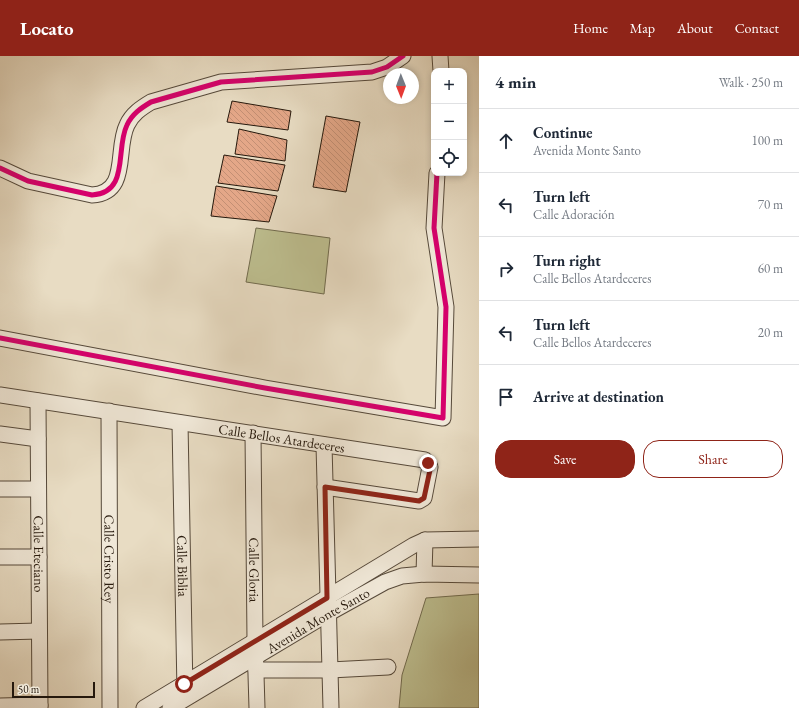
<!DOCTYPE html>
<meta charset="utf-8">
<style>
body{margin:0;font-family:"EB Garamond",serif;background:#f2f2f3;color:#1f2937}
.controls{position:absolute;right:12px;top:12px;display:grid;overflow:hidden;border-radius:8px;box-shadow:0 2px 6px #0003}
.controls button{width:36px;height:36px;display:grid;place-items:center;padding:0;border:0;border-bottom:1px solid #e0e1e3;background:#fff;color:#1f2937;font:20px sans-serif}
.compass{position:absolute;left:383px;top:12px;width:36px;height:36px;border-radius:50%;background:#fff;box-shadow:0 2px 6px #0003;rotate:179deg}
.scale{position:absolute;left:12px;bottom:10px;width:83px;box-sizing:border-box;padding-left:4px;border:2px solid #25180c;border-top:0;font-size:11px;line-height:14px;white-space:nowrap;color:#25180c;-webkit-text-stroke:3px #f0e8d8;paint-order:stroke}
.stop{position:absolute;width:12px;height:12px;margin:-9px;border:3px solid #8f2418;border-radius:50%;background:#fff}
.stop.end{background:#8f2418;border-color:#fff;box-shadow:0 1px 4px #0008}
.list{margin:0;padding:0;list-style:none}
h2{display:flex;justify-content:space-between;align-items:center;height:52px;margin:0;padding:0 16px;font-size:17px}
h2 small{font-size:13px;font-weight:400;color:#747a83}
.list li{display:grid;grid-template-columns:26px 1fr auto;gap:12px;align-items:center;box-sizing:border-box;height:64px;padding:0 16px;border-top:1px solid #e0e1e3}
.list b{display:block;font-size:15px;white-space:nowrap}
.list p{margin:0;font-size:13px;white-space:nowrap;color:#747a83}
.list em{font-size:13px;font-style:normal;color:#747a83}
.actions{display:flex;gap:8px;padding:12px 16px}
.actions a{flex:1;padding:9px 0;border:1px solid #8f2418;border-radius:16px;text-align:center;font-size:14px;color:#8f2418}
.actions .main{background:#8f2418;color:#fff}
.icon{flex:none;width:22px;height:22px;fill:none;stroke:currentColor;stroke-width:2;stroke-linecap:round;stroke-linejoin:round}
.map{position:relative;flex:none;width:479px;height:652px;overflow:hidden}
header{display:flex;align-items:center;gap:24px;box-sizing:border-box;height:56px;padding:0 20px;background:#8f2418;color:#fff}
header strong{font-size:19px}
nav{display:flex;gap:22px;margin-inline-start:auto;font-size:14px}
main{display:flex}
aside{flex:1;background:#fff}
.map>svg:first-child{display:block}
.green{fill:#bdbe8f;stroke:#716b4e}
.building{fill:url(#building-back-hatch);stroke:#25180c}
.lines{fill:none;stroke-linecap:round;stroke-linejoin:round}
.minor-casing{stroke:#56493a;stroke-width:17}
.minor{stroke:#f0e8d8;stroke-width:15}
.cycleway-casing{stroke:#f0e8d8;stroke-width:8}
.cycleway{stroke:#d6006c;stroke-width:5}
.route{stroke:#8f2418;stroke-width:5}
.labels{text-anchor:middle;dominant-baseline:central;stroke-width:4;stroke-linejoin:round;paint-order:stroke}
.street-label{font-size:14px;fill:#25180c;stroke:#f0e8d8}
</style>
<header>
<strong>Locato</strong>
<nav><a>Home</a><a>Map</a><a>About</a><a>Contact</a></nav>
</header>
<main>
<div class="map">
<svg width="479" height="652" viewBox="0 0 479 652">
<defs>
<pattern id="building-back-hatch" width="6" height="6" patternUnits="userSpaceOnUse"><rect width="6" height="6" fill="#e4a788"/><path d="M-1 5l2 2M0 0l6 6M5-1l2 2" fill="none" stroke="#c38f74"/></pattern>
</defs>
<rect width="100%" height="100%" fill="#e8dcc3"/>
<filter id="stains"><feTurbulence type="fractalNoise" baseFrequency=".005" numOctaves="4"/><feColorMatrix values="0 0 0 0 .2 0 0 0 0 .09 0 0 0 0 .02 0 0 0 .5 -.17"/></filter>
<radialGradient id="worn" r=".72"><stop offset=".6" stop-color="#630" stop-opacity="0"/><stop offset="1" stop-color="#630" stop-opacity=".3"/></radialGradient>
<g class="green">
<path d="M256,172L330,182L324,238L246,226Z"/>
<path d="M479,538V652H399L402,619L426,542Z"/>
</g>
<g class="building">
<path d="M232,45L291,55L288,74L227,66Z"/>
<path d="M326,60L360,66L346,136L313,131Z"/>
<path d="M239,73L287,84L285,105L235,98Z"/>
<path d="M224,99L285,109L278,135L218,127Z"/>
<path d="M216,130L277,140L269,166L211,160Z"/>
</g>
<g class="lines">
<defs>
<g id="minor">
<path d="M440,0L441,15"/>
<path d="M0,112L28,125L92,139C130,137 115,93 127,69C132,58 141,52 151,46L221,26L372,16L387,11L403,0"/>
<path d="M0,282L265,332L443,362L446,251L434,172L437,117"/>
<path id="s1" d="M0,339L425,404L430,411L424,442L419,445L325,431"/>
<path id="s2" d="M38,345L40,652"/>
<path id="s3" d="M109,355L110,652"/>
<path id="s4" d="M180,367L185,636"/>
<path id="s5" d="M253,377L255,585L257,652"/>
<path d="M0,378L38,383"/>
<path d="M324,389L331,652"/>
<path d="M0,433H38"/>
<path d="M0,501H39"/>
<path d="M424,518L425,484"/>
<path d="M0,576L39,575"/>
<path d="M256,614H330L388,611"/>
<path d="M0,650L40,649"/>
<path d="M144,652L414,489L425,484L479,483"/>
<path id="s6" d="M170,652L329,557L385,526L402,520L424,518L479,519"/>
</g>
</defs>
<use href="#minor" class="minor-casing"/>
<use href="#minor" class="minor"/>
<defs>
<g id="cycleway">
<path d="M0,112L28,125L92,139C130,137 115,93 127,69C132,58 141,52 151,46L221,26L372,16L387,11L403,0"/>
<path d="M0,282L265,332L443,362L446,251L434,172L437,117"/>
</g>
</defs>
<use href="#cycleway" class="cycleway-casing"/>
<use href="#cycleway" class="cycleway"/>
</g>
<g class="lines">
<path class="route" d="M184,628L327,542L325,431L419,445L424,442L430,414L428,407"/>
</g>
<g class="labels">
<g class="street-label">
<text stroke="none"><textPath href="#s1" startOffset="285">Calle Bellos Atardeceres</textPath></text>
<text stroke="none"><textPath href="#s2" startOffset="153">Calle Eteciano</textPath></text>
<text stroke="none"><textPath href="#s3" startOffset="148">Calle Cristo Rey</textPath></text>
<text stroke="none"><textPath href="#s4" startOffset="143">Calle Biblia</textPath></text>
<text stroke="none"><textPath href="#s5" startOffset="137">Calle Gloria</textPath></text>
<text stroke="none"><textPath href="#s6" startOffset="172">Avenida Monte Santo</textPath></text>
</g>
</g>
<rect width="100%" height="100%" filter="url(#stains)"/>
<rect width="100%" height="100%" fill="url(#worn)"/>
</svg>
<div class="controls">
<button>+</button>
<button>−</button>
<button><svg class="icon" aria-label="locate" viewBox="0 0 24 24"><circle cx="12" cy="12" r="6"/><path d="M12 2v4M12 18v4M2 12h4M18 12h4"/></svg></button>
</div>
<svg class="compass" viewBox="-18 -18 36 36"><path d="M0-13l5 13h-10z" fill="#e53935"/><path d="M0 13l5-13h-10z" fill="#747a83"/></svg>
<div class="scale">50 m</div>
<div class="stop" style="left:184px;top:628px"></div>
<div class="stop end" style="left:428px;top:407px"></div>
</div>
<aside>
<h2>4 min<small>Walk · 250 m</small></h2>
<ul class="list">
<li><svg class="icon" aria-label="ahead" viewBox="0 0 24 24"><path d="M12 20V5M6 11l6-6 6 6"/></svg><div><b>Continue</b><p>Avenida Monte Santo</p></div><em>100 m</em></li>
<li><svg class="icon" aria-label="left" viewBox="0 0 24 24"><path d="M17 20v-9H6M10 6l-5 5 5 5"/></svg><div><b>Turn left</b><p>Calle Adoración</p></div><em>70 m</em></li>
<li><svg class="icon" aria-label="right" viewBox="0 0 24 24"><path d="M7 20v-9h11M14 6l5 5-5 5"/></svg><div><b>Turn right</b><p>Calle Bellos Atardeceres</p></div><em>60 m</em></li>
<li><svg class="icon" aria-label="left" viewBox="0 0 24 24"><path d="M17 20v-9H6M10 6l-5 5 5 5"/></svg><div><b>Turn left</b><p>Calle Bellos Atardeceres</p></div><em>20 m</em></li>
<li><svg class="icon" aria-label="arrive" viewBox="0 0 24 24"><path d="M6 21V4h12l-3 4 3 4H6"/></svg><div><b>Arrive at destination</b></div></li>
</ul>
<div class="actions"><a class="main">Save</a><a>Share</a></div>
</aside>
</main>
